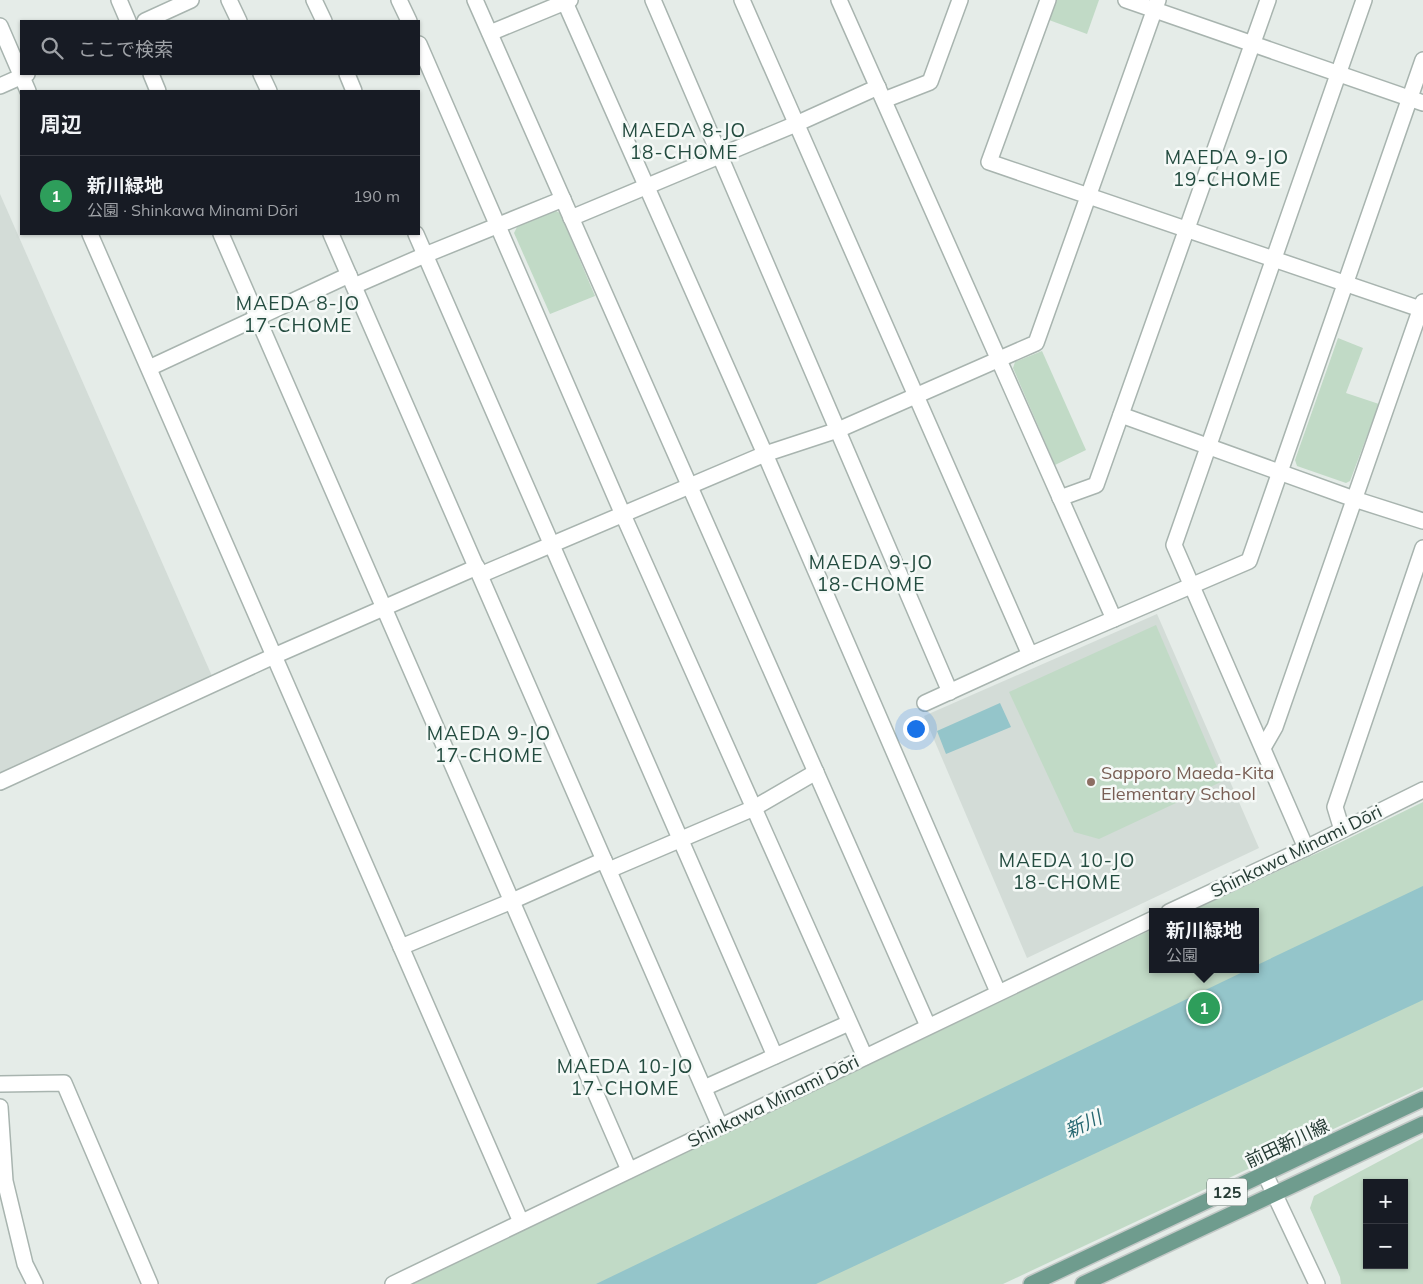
<!DOCTYPE html>
<html lang="ja">
<meta charset="utf-8">
<style>
body{margin:0;font-family:Mulish,"Noto Sans JP",sans-serif;background:#20242c;color:#f1f3f6}
.controls{position:absolute;right:15px;bottom:15px;display:grid;overflow:hidden;border-radius:0px;box-shadow:0 1px 4px #0004}
.controls button{width:45px;height:45px;display:grid;place-items:center;padding:0;border:0;border-bottom:1px solid #363941;background:#171b24;color:#f1f3f6;font:25px sans-serif}
.you{position:absolute;left:915px;top:728px;width:18px;height:18px;margin:-12px;border:4px solid #fff;border-radius:50%;background:#1a73e8;box-shadow:0 0 0 8px #1a73e833}
.badge{display:grid;place-items:center;width:32px;height:32px;border-radius:50%;background:#ea580c;color:#fff;font-size:16px;font-weight:700}
.pin{position:absolute;translate:-50% -50%;border:2px solid #fff;box-shadow:0 1px 5px #0006}
.popup{position:absolute;left:1149px;top:908px;width:110px;height:65px;box-sizing:border-box;display:grid;place-content:center;border-radius:0px;background:#171b24;filter:drop-shadow(0 1px 4px #0005);font-size:16px;white-space:nowrap;color:#9ea1a6}
.popup b{font-size:19px;color:#f1f3f6}
.popup::after{content:'';position:absolute;left:50%;top:100%;margin-left:-10px;border:10px solid transparent;border-top-color:#171b24}
.list{margin:0;padding:0;list-style:none}
h2{display:flex;justify-content:space-between;align-items:center;height:65px;margin:0;padding:0 20px;font-size:21px}
h2 small{font-size:16px;font-weight:400;color:#9ea1a6}
.list li{display:grid;grid-template-columns:32px 1fr auto;gap:15px;align-items:center;box-sizing:border-box;height:80px;padding:0 20px;border-top:1px solid #363941}
.list b{display:block;font-size:19px;white-space:nowrap}
.list p{margin:0;font-size:16px;white-space:nowrap;color:#9ea1a6}
.list em{font-size:16px;font-style:normal;color:#9ea1a6}
.icon{flex:none;width:28px;height:28px;fill:none;stroke:currentColor;stroke-width:2;stroke-linecap:round;stroke-linejoin:round}
.map{position:relative;flex:none;width:1423px;height:1284px;overflow:hidden}
.search{position:absolute;background:#171b24;box-shadow:0 1px 4px #0004;left:20px;top:20px;width:400px;height:55px;display:flex;align-items:center;gap:12px;box-sizing:border-box;padding:0 18px;border-radius:0px;color:#9ea1a6;font-size:19px}
.panel{position:absolute;background:#171b24;box-shadow:0 1px 4px #0004;left:20px;top:90px;width:400px;height:145px;border-radius:0px}
.map>svg:first-child{display:block}
.built{fill:#d3dcd7}
.green{fill:#c1dac6;fill-rule:evenodd}
.water{fill:#94c5ca}
.lines{fill:none;stroke-linecap:round;stroke-linejoin:round}
.minor-casing{stroke:#a8b4af;stroke-width:18}
.major-casing{stroke:#c2c8c6;stroke-width:18}
.minor{stroke:#fff;stroke-width:15}
.major{stroke:#6f9c8e;stroke-width:15}
.education-dot{fill:#8d6e63;stroke:#f5f9f7;stroke-width:2}
.labels{text-anchor:middle;dominant-baseline:central;stroke-width:5;stroke-linejoin:round;paint-order:stroke}
.shield{fill:#f5f9f7;stroke:#64756f;stroke-width:1}
.shield-label{font-size:16px;font-weight:bold;fill:#263c35}
.education-label{font-size:18px;fill:#785e54;stroke:#f5f9f7;text-anchor:start}
.street-label{font-size:18px;fill:#263c35;stroke:#f5f9f7}
.neighbourhood-label{font-size:19px;letter-spacing:1px;fill:#244c40;stroke:#f5f9f7}
.water-label{font-size:19px;font-style:italic;fill:#276871;stroke:#f5f9f7}
</style>
<div class="map">
<svg width="1423" height="1284" viewBox="0 0 1423 1284">
<rect width="100%" height="100%" fill="#e5ece8"/>
<g class="built">
<path d="M0,194L212,676L0,776Z"/>
<path d="M1157,614L1259,848L1027,958L924,716Z"/>
</g>
<g class="green">
<path d="M1057,0H1099L1087,34L1049,20Z"/>
<path d="M554,210L560,213L595,296L550,314L514,233L517,227Z"/>
<path d="M1338,338L1363,348L1346,393L1379,404L1350,481L1346,483L1297,466L1295,460Z"/>
<path d="M1042,351L1086,450L1055,465L1013,368L1015,362Z"/>
<path d="M1156,625L1223,781L1099,839L1074,832L1009,692Z"/>
<path d="M1423,802V1087L1003,1284H411L1153,929V969H1255V912H1189L1335,845Z"/>
<path d="M1423,1138V1284H1341L1340,1277L1310,1208L1314,1196ZM1367,1183H1404V1265H1367Z"/>
</g>
<g class="water">
<path d="M1000,703L1011,727L946,754L937,731Z"/>
<path d="M1423,886V1000L816,1284H596L1249,969H1255V966Z"/>
</g>
<g class="lines">
<defs>
<g id="minor">
<path d="M119,0L128,21"/>
<path d="M229,0L239,21"/>
<path d="M314,0L324,21"/>
<path d="M399,0L409,21"/>
<path d="M475,0L928,1026"/>
<path d="M564,0L765,454L998,992"/>
<path d="M653,0L950,692"/>
<path d="M742,0L1030,655"/>
<path d="M839,0L1114,619"/>
<path d="M1048,0L989,162L1423,310"/>
<path d="M1126,0L1423,103"/>
<path d="M145,21L191,0"/>
<path d="M0,26L28,91"/>
<path d="M490,33L570,0"/>
<path d="M419,44L624,517L865,1057"/>
<path d="M151,74L158,91"/>
<path d="M261,74L269,91"/>
<path d="M347,74L354,91"/>
<path d="M0,86L27,74"/>
<path d="M884,100L930,82L960,0"/>
<path d="M571,218L796,124L878,87"/>
<path d="M90,234L521,1222"/>
<path d="M221,234L629,1170"/>
<path d="M331,234L720,1126"/>
<path d="M416,234L775,1056"/>
<path d="M354,286L425,255L563,199"/>
<path d="M149,368L349,275"/>
<path d="M1121,415L1354,499L1423,521"/>
<path d="M1060,498L1096,485L1268,0"/>
<path d="M480,575L765,454L838,430L1036,343L1158,0"/>
<path d="M925,703L1030,655L1249,561L1423,60"/>
<path d="M1263,748L1275,727L1423,302"/>
<path d="M0,782L274,656L477,567"/>
<path d="M1342,830L1335,807L1423,548"/>
<path d="M1306,848L1174,545L1364,0"/>
<path d="M609,870L754,808L816,772"/>
<path d="M1169,912L1306,848L1423,790"/>
<path d="M401,947L512,901L604,860"/>
<path d="M0,1084L64,1083L150,1284"/>
<path d="M704,1088L849,1023"/>
<path d="M0,1107L5,1181L25,1264L35,1284"/>
<path d="M1265,1174L1317,1284"/>
<path d="M393,1284L1153,919"/>
</g>
<g id="major">
<path d="M1031,1284L1423,1099"/>
<path d="M1083,1284L1423,1124"/>
</g>
</defs>
<use href="#minor" class="minor-casing"/>
<use href="#major" class="major-casing"/>
<use href="#minor" class="minor"/>
<use href="#major" class="major"/>
</g>
<circle class="education-dot" cx="1091" cy="782" r="5"/>
<g class="labels">
<rect class="shield" x="1207" y="1178.5" width="40" height="27" rx="4"/>
<g class="shield-label">
<text x="1227" y="1192">125</text>
</g>
<g class="education-label">
<text x="1101" y="772">Sapporo Maeda-Kita<tspan x="1101" dy="21">Elementary School</tspan></text>
</g>
<g class="street-label">
<text transform="translate(1296 851) rotate(-26)">Shinkawa Minami Dōri</text>
<text transform="translate(773 1101) rotate(-26)">Shinkawa Minami Dōri</text>
<text transform="translate(1287 1143) rotate(-25)">前田新川線</text>
</g>
<g class="neighbourhood-label">
<text x="684" y="130">MAEDA 8-JO<tspan x="684" dy="22">18-CHOME</tspan></text>
<text x="1227" y="157">MAEDA 9-JO<tspan x="1227" dy="22">19-CHOME</tspan></text>
<text x="298" y="303">MAEDA 8-JO<tspan x="298" dy="22">17-CHOME</tspan></text>
<text x="871" y="562">MAEDA 9-JO<tspan x="871" dy="22">18-CHOME</tspan></text>
<text x="489" y="733">MAEDA 9-JO<tspan x="489" dy="22">17-CHOME</tspan></text>
<text x="1067" y="860">MAEDA 10-JO<tspan x="1067" dy="22">18-CHOME</tspan></text>
<text x="625" y="1066">MAEDA 10-JO<tspan x="625" dy="22">17-CHOME</tspan></text>
</g>
<g class="water-label">
<text transform="translate(1083 1124) rotate(-25)">新川</text>
</g>
</g>
</svg>
<div class="controls">
<button>+</button>
<button>−</button>
</div>
<div class="you"></div>
<div class="pin badge" style="left:1204px;top:1008px;background:#2e9e5b">1</div>
<div class="popup"><b>新川緑地</b>公園</div>
<div class="search"><svg class="icon" aria-label="search" viewBox="0 0 24 24"><circle cx="10" cy="10" r="6"/><path d="M15 15l6 6"/></svg>ここで検索</div>
<section class="panel">
<h2>周辺<small></small></h2>
<ul class="list">
<li><span class="badge" style="background:#2e9e5b">1</span><div><b>新川緑地</b><p>公園 · Shinkawa Minami Dōri</p></div><em>190 m</em></li>
</ul>
</section>
</div>
